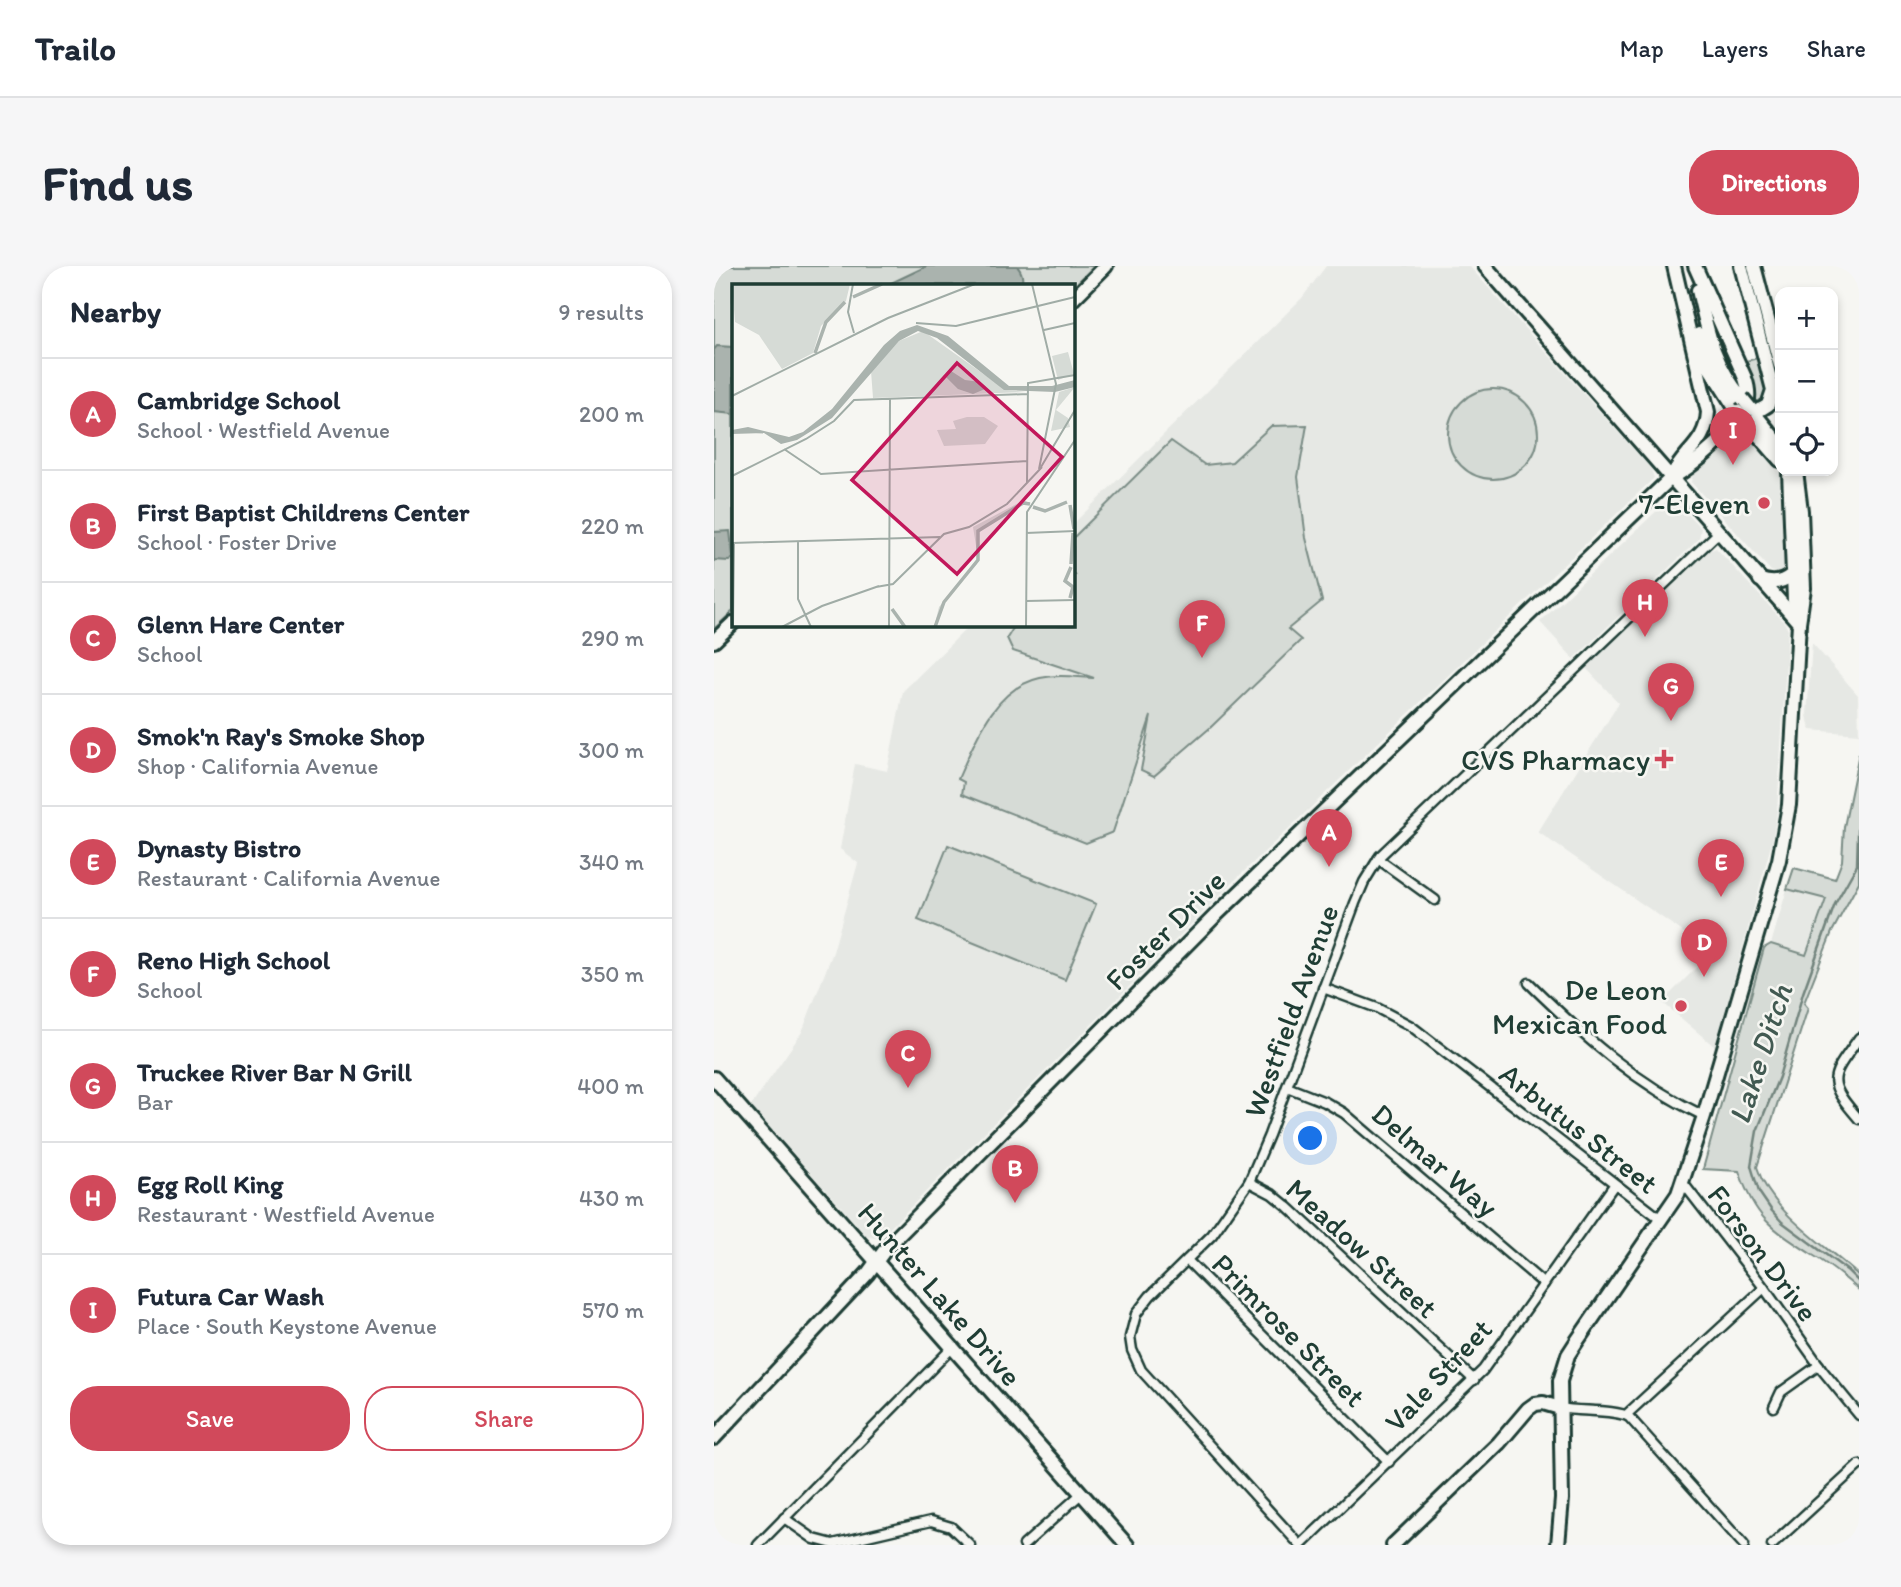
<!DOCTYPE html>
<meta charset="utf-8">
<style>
body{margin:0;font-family:Itim,sans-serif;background:#f6f6f7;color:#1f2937}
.controls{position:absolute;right:21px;top:21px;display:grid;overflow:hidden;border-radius:14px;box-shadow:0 4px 10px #0003}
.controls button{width:63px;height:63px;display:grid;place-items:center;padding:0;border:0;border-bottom:2px solid #e0e1e3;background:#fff;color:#1f2937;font:35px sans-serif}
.you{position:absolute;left:597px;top:873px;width:24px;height:24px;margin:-18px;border:5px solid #fff;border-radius:50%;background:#1a73e8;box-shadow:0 0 0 10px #1a73e833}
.badge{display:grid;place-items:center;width:46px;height:46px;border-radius:50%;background:#d1495b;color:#fff;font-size:23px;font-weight:700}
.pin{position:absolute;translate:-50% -58px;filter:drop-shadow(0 2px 4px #0008)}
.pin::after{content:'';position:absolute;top:37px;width:24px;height:21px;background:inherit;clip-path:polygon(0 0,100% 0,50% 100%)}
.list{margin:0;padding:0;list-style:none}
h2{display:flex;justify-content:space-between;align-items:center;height:91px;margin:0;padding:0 28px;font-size:30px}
h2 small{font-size:23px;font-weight:400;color:#747a83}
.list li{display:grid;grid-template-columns:46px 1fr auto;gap:21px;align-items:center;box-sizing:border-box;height:112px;padding:0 28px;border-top:2px solid #e0e1e3}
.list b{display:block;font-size:26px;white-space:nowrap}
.list p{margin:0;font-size:23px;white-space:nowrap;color:#747a83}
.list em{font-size:23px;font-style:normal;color:#747a83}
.actions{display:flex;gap:14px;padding:21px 28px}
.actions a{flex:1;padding:16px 0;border:2px solid #d1495b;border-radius:28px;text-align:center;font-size:24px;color:#d1495b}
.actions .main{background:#d1495b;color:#fff}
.icon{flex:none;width:38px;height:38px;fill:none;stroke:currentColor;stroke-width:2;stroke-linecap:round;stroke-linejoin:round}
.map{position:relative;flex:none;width:1145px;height:1279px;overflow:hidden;border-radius:28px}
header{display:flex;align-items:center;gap:42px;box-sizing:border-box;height:98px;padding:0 35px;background:#fff;border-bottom:2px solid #e0e1e3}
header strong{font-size:33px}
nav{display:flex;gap:38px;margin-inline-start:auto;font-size:24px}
.intro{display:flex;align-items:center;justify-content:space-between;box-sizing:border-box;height:168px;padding:0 42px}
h1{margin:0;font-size:49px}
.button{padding:18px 32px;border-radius:28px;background:#d1495b;color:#fff;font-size:24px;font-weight:700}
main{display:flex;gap:42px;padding:0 42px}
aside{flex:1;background:#fff;border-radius:28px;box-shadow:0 4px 10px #0003}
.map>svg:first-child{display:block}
.built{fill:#e6e8e4}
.green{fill:#d6dbd6;stroke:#7a8c85;stroke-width:2}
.water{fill:#aab3ae;stroke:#72847d;stroke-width:2}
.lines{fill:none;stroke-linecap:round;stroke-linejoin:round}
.stream{stroke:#72847d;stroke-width:2.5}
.street-casing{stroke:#1f3d34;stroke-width:13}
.secondary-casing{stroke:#1f3d34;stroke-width:18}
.street{stroke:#f6f6f2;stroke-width:8}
.secondary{stroke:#f6f6f2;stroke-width:12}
.secondary-bridge-casing{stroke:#1f3d34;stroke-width:18;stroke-linecap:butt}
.secondary-bridge{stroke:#f6f6f2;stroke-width:12}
.poi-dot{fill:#d1495b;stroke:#f6f6f2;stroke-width:2.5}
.labels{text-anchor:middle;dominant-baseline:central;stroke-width:5;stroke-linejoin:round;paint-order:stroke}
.poi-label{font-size:30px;fill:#1f3d34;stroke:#f6f6f2;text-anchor:end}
.street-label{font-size:30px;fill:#1f3d34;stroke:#f6f6f2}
.water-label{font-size:32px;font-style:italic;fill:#425a52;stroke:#f6f6f2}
.inset-river{fill:none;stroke:#aab3ae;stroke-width:3.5}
.inset-road{fill:none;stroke:#a0aca6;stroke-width:2}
.view{fill:#c2185b;fill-opacity:0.15;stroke:#c2185b;stroke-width:3.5}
.inset-edge{fill:none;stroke:#1f3d34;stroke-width:3.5}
</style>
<header>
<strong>Trailo</strong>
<nav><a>Map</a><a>Layers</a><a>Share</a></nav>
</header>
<div class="intro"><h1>Find us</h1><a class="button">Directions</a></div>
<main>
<aside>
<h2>Nearby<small>9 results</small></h2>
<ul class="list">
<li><span class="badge">A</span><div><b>Cambridge School</b><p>School · Westfield Avenue</p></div><em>200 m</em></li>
<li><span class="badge">B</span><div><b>First Baptist Childrens Center</b><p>School · Foster Drive</p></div><em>220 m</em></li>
<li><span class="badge">C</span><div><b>Glenn Hare Center</b><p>School</p></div><em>290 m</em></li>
<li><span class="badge">D</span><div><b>Smok'n Ray's Smoke Shop</b><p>Shop · California Avenue</p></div><em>300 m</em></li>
<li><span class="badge">E</span><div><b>Dynasty Bistro</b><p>Restaurant · California Avenue</p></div><em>340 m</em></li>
<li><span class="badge">F</span><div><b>Reno High School</b><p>School</p></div><em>350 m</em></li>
<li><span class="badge">G</span><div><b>Truckee River Bar N Grill</b><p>Bar</p></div><em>400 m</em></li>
<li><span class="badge">H</span><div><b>Egg Roll King</b><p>Restaurant · Westfield Avenue</p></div><em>430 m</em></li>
<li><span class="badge">I</span><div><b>Futura Car Wash</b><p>Place · South Keystone Avenue</p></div><em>570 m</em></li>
</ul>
<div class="actions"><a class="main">Save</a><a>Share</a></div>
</aside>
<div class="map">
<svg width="1145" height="1279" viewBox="0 0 1145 1279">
<rect width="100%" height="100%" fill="#f6f6f2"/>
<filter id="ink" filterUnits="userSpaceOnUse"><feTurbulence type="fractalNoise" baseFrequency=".0143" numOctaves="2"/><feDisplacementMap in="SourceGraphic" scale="14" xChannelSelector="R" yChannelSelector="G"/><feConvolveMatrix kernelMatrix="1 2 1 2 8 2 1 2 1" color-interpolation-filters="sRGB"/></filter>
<g filter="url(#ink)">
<g class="built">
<path d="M612,0H755L937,203L940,212L520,615L170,968L163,972L154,971L37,840L88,766L119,686L144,597L126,583L141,498L173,505L189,425L256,359H359V258L588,32Z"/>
<path d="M1028,159L1068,209L1073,298L1072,305L1066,309L1057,305L977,216L980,204Z"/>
<path d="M959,233L987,262L985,273L860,393L826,356L952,236Z"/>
<path d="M1002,282L1070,356L1074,364L1063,546L1058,576L1001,781L948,736L998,686L824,566L905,437L872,402L995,285Z"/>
<path d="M1098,377L1144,429L1145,468L1096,464L1093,449Z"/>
<path d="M1073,623L1112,632L1092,689L1057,678Z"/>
</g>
<g class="green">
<path d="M0,0H380L359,21L19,19V345L0,363Z"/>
<path d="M1044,92L1054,125L1049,135L1038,136L1028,96Z"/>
<circle cx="779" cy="168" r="45"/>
<path d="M593,159L584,211L592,272L608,335L574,363L587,374L497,461L440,510L427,504L437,450L399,566L372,577L248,528L250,516L244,513C261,475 280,422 326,412C344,408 362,411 380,412L299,385L293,372L301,359H359V309H361L359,306V272L457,175L491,199L518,196L557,160Z"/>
<path d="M1145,487V616L1118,666L1090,737L1094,742L1043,901C1057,947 1111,978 1145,1010V1024C1130,1011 1114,998 1097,988C1057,962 1041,952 1025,905L989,903L1050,682L1057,678L1092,689L1112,633L1073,623L1080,602L1121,613L1128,595L1130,561Z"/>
<path d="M234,579L382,638L351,714L204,654Z"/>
</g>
<g class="water">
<path d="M213,0H303C308,6 310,12 307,19H173Z"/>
<path d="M3,80L19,81V148L0,146V84Z"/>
<path d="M16,265L19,292L15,295L0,294V266Z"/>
</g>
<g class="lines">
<path class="stream" d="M1145,537L1143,599L1121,638L1089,727L1065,811L1043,865L1037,900L1045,926L1058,945L1068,956L1134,1005L1145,1016"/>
<defs>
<g id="street">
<path d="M664,593L721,634"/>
<path d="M815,717C868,769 922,818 990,850"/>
<path d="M609,722L663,742L697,760L948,954"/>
<path d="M1145,772C1117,812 1110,813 1145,853"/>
<path d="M573,821L611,836L630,847L830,1018"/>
<path d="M535,916L558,928L574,941L760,1114"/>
<path d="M969,917L1048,1019L1109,1105L1145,1149"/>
<path d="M473,994L675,1196"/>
<path d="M1060,1141L1067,1126L1105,1099"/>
<path d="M846,1142C865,1146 901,1143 915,1151L1030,1279"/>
<path d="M912,1149L1050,1022"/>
<path d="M70,1252L100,1273L119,1278L217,1255L237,1261L256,1279"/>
<path d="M44,1279L238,1082"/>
<path d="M310,1279L367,1228"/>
<path d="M586,1279L427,1104L418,1084L416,1071L422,1048L436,1030L498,969L535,916L555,869L641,637L650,616L666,590L1005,266"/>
<path d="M587,1279L769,1104L900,919"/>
<path d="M1058,1279L1145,1199"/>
</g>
<g id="secondary">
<path d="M771,0L1085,357"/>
<path d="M1027,0L1059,124L1054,139L1046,144L1037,143"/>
<path d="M1040,0L1066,99"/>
<path d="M984,24C994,67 999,97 1028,132"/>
<path d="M359,33L392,0"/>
<path d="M985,68L995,101L1023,145"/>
<path d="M1037,143L1066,179"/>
<path d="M1032,155L1066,194"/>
<path d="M1075,205L1080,334L1082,350"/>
<path d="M957,212C976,203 1023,163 1031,144C1036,133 1035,123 1031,112L981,0"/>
<path d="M1046,314C1060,318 1070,317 1080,306"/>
<path d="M0,375L19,357"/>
<path d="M0,812L413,1279"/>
<path d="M0,1172L154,1007L173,981L502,649L957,212C969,185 992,179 994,146L960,0"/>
<path d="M679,1279L785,1177L814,1143L821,1138L829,1137L846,1142"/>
<path d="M844,1279L848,1233L846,1115L854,1089L863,1075L964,928L990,850L1065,594L1075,539L1085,357L1090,322L1087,245L1082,205"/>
</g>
</defs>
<use href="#street" class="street-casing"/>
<use href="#secondary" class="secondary-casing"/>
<use href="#street" class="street"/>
<use href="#secondary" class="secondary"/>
<defs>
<g id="secondary-bridge">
<path d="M1028,132L1037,143"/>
<path d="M1023,145L1032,155"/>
</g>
</defs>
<use href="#secondary-bridge" class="secondary-bridge-casing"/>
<use href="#secondary-bridge" class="secondary-bridge"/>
</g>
</g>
<g class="poi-dot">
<circle cx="1050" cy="237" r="7"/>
<path d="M946.5 482.5h7v7h7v7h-7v7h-7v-7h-7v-7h7z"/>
<circle cx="967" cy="740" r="7"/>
</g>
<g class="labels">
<g class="poi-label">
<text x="1036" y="237">7-Eleven</text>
<text x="936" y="493">CVS Pharmacy</text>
<text x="953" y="723">De Leon<tspan x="953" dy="34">Mexican Food</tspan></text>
</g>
<g class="street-label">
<text transform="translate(451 664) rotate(-45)">Foster Drive</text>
<text transform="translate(577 745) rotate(-70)">Westfield Avenue</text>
<text transform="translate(865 862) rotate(38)">Arbutus Street</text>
<text transform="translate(721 894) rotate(41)">Delmar Way</text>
<text transform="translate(648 982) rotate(42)">Meadow Street</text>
<text transform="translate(1049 987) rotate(53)">Forson Drive</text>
<text transform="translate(226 1028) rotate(49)">Hunter Lake Drive</text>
<text transform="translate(575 1064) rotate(45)">Primrose Street</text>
<text transform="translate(724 1109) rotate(-47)">Vale Street</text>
</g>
<g class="water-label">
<text transform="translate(1046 788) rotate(-72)">Lake Ditch</text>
</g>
</g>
<g transform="translate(18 18)">
<rect width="343" height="343" fill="#f6f6f2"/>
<path d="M0,0H118L114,17L89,42L81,69L50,85L27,51L3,38ZM191,47L274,106L294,108L141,114L139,87L167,57ZM336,68L342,90L326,96L320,72ZM343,103L324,126L336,134L338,143L319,147L327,108ZM235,133H252L266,142L253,160L212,162L205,146L224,145L221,137ZM292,216L299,220L291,219L246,247L247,273L245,280L214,316L202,343L207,323L246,274L241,243Z" fill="#d6dbd6"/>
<path d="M185,41L216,52L277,102H320L343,96V103L323,108L272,106L205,54L186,47L167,57L100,134L65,156L49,160L32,149L0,150V146L16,143L57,153L71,148L100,125L152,61L168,47ZM219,87L233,96L248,98L253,105L241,110L226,105L213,92Z" fill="#aab3ae"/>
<path class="inset-river" d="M121,13L150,0M83,69L94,38L113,18M338,221L342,245M301,223L313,227L335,218M339,280L341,249M338,314L341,303L333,297L339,283M160,325L173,343M203,343L212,318L246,276V247L291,219L298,220"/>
<path class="inset-road" d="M121,0L116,28L122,49M300,0L324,100L307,185M306,22L343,13M184,39L224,42L306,22M312,46L343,39M0,112L156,34L243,0M52,165L89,190L295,177M309,183L343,126M0,192L74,155L102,137L122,116L296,110M295,199L296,99L343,91M294,249L343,247M66,258V315L79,343M0,259L208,253M144,303L161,300L212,250L237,243L275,220L310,183M294,317L343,316M1,343L2,259M50,343L90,322L147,302M157,343L158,115M294,343L295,228L343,156"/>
<path class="view" d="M225,79L330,173L225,290L120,196Z"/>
<rect width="343" height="343" class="inset-edge"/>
</g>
</svg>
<div class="controls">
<button>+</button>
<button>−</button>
<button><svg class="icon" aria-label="locate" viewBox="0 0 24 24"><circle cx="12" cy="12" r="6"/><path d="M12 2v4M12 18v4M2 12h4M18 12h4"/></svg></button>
</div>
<div class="you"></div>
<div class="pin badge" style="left:615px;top:601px">A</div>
<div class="pin badge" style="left:301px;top:937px">B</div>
<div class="pin badge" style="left:194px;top:822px">C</div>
<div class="pin badge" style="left:990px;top:711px">D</div>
<div class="pin badge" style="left:1007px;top:631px">E</div>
<div class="pin badge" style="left:488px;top:392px">F</div>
<div class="pin badge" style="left:957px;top:455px">G</div>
<div class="pin badge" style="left:931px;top:371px">H</div>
<div class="pin badge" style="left:1019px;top:199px">I</div>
</div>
</main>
